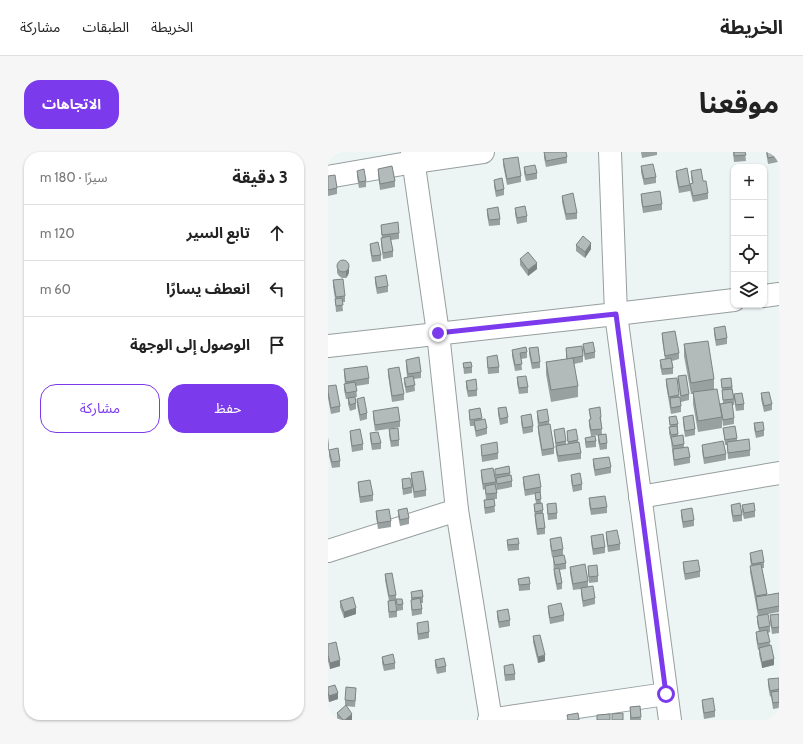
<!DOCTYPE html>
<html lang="ar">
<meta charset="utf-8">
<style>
body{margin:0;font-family:Cabin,"Noto Sans Arabic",sans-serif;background:#f6f6f6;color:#222;direction:rtl}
.controls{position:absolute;right:12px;top:12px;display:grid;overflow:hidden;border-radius:8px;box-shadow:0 1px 3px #0004}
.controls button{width:36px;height:36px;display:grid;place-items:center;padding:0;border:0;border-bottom:1px solid #e0e0e0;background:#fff;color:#222;font:20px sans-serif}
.stop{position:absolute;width:12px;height:12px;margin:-9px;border:3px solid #7c3aed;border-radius:50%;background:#fff}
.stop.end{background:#7c3aed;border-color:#fff;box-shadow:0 1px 4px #0008}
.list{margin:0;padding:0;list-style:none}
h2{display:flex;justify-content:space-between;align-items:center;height:52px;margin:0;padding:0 16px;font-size:17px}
h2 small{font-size:13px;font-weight:400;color:#767676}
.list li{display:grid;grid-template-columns:26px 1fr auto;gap:12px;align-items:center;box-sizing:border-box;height:56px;padding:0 16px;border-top:1px solid #e0e0e0}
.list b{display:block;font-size:15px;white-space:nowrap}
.list em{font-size:13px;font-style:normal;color:#767676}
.actions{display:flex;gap:8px;padding:12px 16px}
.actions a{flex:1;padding:9px 0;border:1px solid #7c3aed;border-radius:16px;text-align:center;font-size:14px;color:#7c3aed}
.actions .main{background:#7c3aed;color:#fff}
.icon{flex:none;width:22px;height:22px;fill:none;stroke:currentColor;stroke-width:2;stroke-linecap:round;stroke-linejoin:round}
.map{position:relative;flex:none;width:451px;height:568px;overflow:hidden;direction:ltr;border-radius:16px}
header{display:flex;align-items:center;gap:24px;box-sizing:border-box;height:56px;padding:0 20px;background:#fff;border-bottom:1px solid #e0e0e0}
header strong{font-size:19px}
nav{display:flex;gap:22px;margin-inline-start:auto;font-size:14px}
.intro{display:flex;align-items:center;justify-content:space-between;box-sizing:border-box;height:96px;padding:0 24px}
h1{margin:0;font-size:28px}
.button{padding:10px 18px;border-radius:16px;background:#7c3aed;color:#fff;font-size:14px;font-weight:700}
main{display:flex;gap:24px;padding:0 24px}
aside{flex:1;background:#fff;border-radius:16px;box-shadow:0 1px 3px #0004}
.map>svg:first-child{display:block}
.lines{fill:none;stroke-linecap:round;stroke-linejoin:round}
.minor-casing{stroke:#969e9e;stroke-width:24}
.minor{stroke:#fff;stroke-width:22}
.wall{fill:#99a1a0}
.shaded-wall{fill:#7d8382}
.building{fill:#b2bbba;stroke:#7d8382}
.route{stroke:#7c3aed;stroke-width:5}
</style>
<header>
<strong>الخريطة</strong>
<nav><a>الخريطة</a><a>الطبقات</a><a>مشاركة</a></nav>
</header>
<div class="intro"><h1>موقعنا</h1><a class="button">الاتجاهات</a></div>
<main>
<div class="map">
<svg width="451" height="568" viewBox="0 0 451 568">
<rect width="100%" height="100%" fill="#ecf5f4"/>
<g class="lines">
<defs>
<g id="minor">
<path d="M84,0L110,181L129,358L163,568"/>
<path d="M282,0L288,162L342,568"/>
<path d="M0,25L86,10L155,0"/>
<path d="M436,144L451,142"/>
<path d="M0,194L288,162L406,148"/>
<path d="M312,345L451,321"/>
<path d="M0,399L129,358"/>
<path d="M161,568L338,542"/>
</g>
</defs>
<use href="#minor" class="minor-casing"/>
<use href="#minor" class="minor"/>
</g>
<g class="wall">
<path d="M216,0L239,5V11L218,15L216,6Z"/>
<path d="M313,0H329V3L314,6Z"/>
<path d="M405,0H417L418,9L406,10Z"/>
<path d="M438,0H449L450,4V10L440,12Z"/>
<path d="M175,7L193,24V30L179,33L175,13Z"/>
<path d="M313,14L328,25V31L316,33L313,20Z"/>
<path d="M196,15L209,21V27L198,29L196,21Z"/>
<path d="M50,17L67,29V35L52,38L50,23Z"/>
<path d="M29,19L38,29V35L31,36L29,25Z"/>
<path d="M348,19L362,33V39L351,41L348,25Z"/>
<path d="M363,19L380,41V47L365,50L362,38V32L364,31L363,25Z"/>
<path d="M0,24L9,36V42L0,44Z"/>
<path d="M166,28L176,37V43L168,45L166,34Z"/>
<path d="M313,42L334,52V58L315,61L313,48Z"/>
<path d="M234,44L249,61V67L238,68L234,50Z"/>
<path d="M187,56L199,64V70L189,72L187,62Z"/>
<path d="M159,57L172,67V73L161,74L159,63Z"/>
<path d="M53,73L71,81V87L63,88L65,99V105L55,107L53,92V86H54L53,79Z"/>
<path d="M42,92L53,103V109L44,110L42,98Z"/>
<path d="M248,93L263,97L257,106L248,99Z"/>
<path d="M192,107L209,117L200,124L192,113Z"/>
<path d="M9,115L21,120L20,123L18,126H14L11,124L9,121Z"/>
<path d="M47,125L60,134V140L49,142L47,131Z"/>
<path d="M5,128L17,144V150H14L15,159L8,160L7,147L5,134Z"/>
<path d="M386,176L399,186V192L388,194L386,182Z"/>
<path d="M334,181L351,201V207L344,209L345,216V222L334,223L332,214V208L337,207L334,187Z"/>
<path d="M255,192L267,200V206L257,208L255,198Z"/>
<path d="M356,192L386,227V237L392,258V252L395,251L393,227L403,226L406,247V253H404L406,266V272L395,274L394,265V276L370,280L365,252V242H363L356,204Z"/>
<path d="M201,196L212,210V216L204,217L201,202Z"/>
<path d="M238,196L255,204V210L246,212L250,234V245L223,250L218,222V210L238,207Z"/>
<path d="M184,198L199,200V206L193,207L194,218L187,219L184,204Z"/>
<path d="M159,205L171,215V221L160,222L159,211Z"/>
<path d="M78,208L93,220V226L86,227L87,239L78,241L76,231V226L79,225L78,214Z"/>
<path d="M135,211L144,215V221L136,222Z"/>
<path d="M16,217L41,226V232L28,234L29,245H27L28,251V257L22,259L20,252V247H18L16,238V232H17L16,223Z"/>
<path d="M60,217L76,242V248L64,250L60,223Z"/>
<path d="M350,224L361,242V248L353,250L350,230Z"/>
<path d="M189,225L200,235V241L191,242L189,231Z"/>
<path d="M338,227L351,243L353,254V260L343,262L338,233Z"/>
<path d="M138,229L149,238V244L140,245L138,235Z"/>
<path d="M0,234L12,254V260L3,262L0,246Z"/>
<path d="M433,241L444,252V258L436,260L433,247Z"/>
<path d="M406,242L416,252V258L408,259L406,248Z"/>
<path d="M29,247L39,261V267L32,269L29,253Z"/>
<path d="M152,256L154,268L159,276V282L148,285L146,274H142L141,264V258Z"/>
<path d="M170,256L180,265V271L172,273L170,262Z"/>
<path d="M261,257L273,265L274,283L263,284L261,274V268L262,267Z"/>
<path d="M45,259L72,269V275L47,279L45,265Z"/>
<path d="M209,259L221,269V272L226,296V302L214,304L210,280V274L209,265Z"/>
<path d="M193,264L205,274V280L195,282L193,270Z"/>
<path d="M341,265L350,272V284L356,292V295L362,305V311L346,314L343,289L341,281L342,275Z"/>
<path d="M355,265L367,277V283L357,285L355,271Z"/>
<path d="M426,271L436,278V284L428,286L426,277Z"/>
<path d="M395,276L409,286V289L422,298V304L400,307L399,293H397Z"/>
<path d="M61,277L71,288V294L63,295L61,283Z"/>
<path d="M226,278L238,289V292H240L239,285V279L250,288V290L253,301V307L230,310L228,300Z"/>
<path d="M22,279L35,292V298L24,300L22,285Z"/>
<path d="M42,281L53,291V297L44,298L42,287Z"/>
<path d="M270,283L279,291V297L272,298L270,289Z"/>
<path d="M0,285L1,292V298H0Z"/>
<path d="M257,286L268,289V295L258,296L257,292Z"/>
<path d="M153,293L170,301V307L154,310L153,299Z"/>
<path d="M374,293L398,302V308L376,312L374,299Z"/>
<path d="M1,298L12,309V315L4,316L1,304Z"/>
<path d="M265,307L283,315V321L267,324L265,313Z"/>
<path d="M167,317L182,321V323L184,329V335L169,338L168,329L169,341V347H166L167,360L157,362L156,354V348H158L157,337L155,338L153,324V318L167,323Z"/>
<path d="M83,321L98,338V344L86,346L83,327Z"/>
<path d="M243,323L254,332V338L245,340L243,329Z"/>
<path d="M195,325L213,335V341H212L213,351L215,358V364L217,376V382L209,383L207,368L206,352H208L207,342L197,344L195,331Z"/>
<path d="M74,327L84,335V341L75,343L74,333Z"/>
<path d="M30,330L45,343V349L32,351L30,336Z"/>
<path d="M261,346L279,355V361L263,363L261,352Z"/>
<path d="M219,352L229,361V367L220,368L219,358Z"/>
<path d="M403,353L414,363V369L405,370L403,359Z"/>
<path d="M414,353L427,359V365L416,367L414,359Z"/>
<path d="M70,358L81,366V372L72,374L70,364Z"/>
<path d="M353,358L366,368V374L355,376L353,364Z"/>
<path d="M48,359L63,369V375L50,377L48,365Z"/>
<path d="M278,380L292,392V398L280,400L278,386Z"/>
<path d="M263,384L277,395V401L265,403L263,390Z"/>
<path d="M222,387L235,397V403L238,411V417L232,418L234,431V437L229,438L226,423L225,405H224L222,393Z"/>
<path d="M179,388L191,392V398L180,399L179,394Z"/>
<path d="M422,401L436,410V416H434L439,443L451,441V460L430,464L422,420V414H423L422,407Z"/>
<path d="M355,410L372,419V425L357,428L355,416Z"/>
<path d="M260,414L270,424V430L261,431L260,420Z"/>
<path d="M242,415L260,429V435L267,446V452L255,455L253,442V437L245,438L242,421Z"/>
<path d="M57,422L68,443V449H67L69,459V465L61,466L60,455V449H61L57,428Z"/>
<path d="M190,427L202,432V438L191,439Z"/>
<path d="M83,440L95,445V451H93L94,457V462L84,464L83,454Z"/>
<path d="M68,447L75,452V458L69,459Z"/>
<path d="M12,449L28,462L16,466L12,455Z"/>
<path d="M220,454L236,463V469L222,472L220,460Z"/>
<path d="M169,459L182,468V474L171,476L169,465Z"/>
<path d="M451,462V481L444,482L442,469V463Z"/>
<path d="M429,464L442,474V480L440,481L442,493L446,513L434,516L431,502V498H430L428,486V480H431L429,470Z"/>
<path d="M89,471L101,480V486L90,488L89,477Z"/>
<path d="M205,484L217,509L210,511L205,490Z"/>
<path d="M0,492L12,514L2,517L0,509Z"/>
<path d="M54,505L67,511V517L56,519L54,511Z"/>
<path d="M107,508L118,514V520L109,522L107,514Z"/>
<path d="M176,514L187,522V528L177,529L176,520Z"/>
<path d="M440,527L451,528V556L445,557L443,544L442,545L440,533Z"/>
<path d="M0,540L10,547L1,550L0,546Z"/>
<path d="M28,542L27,555L18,554L24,568H10L9,567V561L17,554V548Z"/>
<path d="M374,548L387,559V565L376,567L374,553Z"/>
<path d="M312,554L313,568H302V555Z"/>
</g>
<g class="shaded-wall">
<path d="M263,91V97L257,106V100Z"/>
<path d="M209,111V117L200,124V118Z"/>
<path d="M21,114V120L20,123L18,126V120Z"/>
<path d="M28,456V462L16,466V460Z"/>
<path d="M217,503V509L210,511V505Z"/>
<path d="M446,507V513L434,516V510Z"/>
<path d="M12,508V514L2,517V511Z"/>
<path d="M10,541V547L1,550V544Z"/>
<path d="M24,562V568H17Z"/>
</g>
<g class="building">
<path d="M216,0H238L239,5L218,9Z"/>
<path d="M406,0H417L418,3L406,4Z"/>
<path d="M439,0H449L450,4L440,6Z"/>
<path d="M190,5L193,24L179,27L175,7Z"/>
<path d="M325,12L328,25L316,27L313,14Z"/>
<path d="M207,13L209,21L198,23L196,15Z"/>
<path d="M64,14L67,29L52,32L50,17Z"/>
<path d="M359,16L362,33L351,35L348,19Z"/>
<path d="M36,17L38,29L31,30L29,19Z"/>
<path d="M373,17L375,29H378L380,41L365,44L362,32L365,31L363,19Z"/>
<path d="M7,23L9,36L0,38V24Z"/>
<path d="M174,26L176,37L168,39L166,28Z"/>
<path d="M332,39L334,52L315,55L313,42Z"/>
<path d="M245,41L249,61L238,62L234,44Z"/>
<path d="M197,54L199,64L189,66L187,56Z"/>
<path d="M170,55L172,67L161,68L159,57Z"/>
<path d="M70,70L71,81L54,83L53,73Z"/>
<path d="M62,84L65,99L55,101L53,86Z"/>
<path d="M255,84L263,91L257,100L248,93Z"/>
<path d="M50,90L53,103L44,104L42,92Z"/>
<path d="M200,100L209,111L200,118L192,107Z"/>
<circle cx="15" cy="114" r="6"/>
<path d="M58,123L60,134L49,136L47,125Z"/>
<path d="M15,127L17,144L8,145L5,128Z"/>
<path d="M14,146L15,153L8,154L7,147Z"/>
<path d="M397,174L399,186L388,188L386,176Z"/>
<path d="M347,179L351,201L337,204L334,181Z"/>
<path d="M380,189L386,227L363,231L356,192Z"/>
<path d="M265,190L267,200L257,202L255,192Z"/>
<path d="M254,194L255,204L239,207L238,196Z"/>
<path d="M198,195L199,200L192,201L194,212L187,213L184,198Z"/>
<path d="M210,195L212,210L204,211L201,196Z"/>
<path d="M169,203L171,215L160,216L159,205Z"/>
<path d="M91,205L93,220L80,222L78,208Z"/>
<path d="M245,206L250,234L223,238L218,210Z"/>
<path d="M343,206L345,216L334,217L332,208Z"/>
<path d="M143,210L144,215L136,216L135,211Z"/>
<path d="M39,214L41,226L18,230L16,217Z"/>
<path d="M71,215L76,242L64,244L60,217Z"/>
<path d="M358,223L361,242L353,244L350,224Z"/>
<path d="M85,224L87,233L78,235L76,226Z"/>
<path d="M198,224L200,235L191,236L189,225Z"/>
<path d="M349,226L351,243L341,245L338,227Z"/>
<path d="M403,226L404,235L394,236L393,227Z"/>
<path d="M148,227L149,238L140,239L138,229Z"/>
<path d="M27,230L29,239L18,241L16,232Z"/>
<path d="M8,233L12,254L3,256L0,240V234Z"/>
<path d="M389,237L394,265L370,269L365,240Z"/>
<path d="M404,237L406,247L395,248L394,238Z"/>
<path d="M441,240L444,252L436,254L433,241Z"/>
<path d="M414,241L416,252L408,253L406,242Z"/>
<path d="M27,245L28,251L22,253L20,246Z"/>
<path d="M36,245L39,261L32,263L29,247Z"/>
<path d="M352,245L353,254L343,256L342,246Z"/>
<path d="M404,250L406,266L395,268L392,252Z"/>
<path d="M70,255L72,269L47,273L45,259Z"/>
<path d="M178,255L180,265L172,267L170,256Z"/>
<path d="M272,255L273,265H272L274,277L263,278L261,268L263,267L261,257Z"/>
<path d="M152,256L154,266L142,268L141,258Z"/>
<path d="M219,257L221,269L211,271L209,259Z"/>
<path d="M203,262L205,274L195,276L193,264Z"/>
<path d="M365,263L367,277L357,279L355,265Z"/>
<path d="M348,264L350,272L342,273L341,265Z"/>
<path d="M157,267L159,276L148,279L146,269Z"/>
<path d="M435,270L436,278L428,280L426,271Z"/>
<path d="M222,272L226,296L214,298L210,274Z"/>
<path d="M349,274L350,282L343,283L341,275Z"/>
<path d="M407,274L409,286L397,288L395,276Z"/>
<path d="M70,276L71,288L63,289L61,277Z"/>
<path d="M236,276L238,289L228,291L226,278Z"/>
<path d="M32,277L35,292L24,294L22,279Z"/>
<path d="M248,277L250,288L240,290L239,279Z"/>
<path d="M50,280L53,291L44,292L42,281Z"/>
<path d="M278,282L279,291L272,292L270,283Z"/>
<path d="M355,283L356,292L345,294L343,285Z"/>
<path d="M267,284L268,289L258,290L257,286Z"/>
<path d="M421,287L422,298L400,301L399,290Z"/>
<path d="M395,289L398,302L376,306L374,293Z"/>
<path d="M169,290L170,301L154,304L153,293Z"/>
<path d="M251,290L253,301L230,304L228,294Z"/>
<path d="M360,295L362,305L346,308L345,297Z"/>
<path d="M10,296L12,309L4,310L1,298Z"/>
<path d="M281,305L283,315L267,318L265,307Z"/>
<path d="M181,314L182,321L167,323V317Z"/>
<path d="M165,316L168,330L155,332L153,318Z"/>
<path d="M95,319L98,338L86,340L83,321Z"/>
<path d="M252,321L254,332L245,334L243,323Z"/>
<path d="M211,322L213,335L197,338L195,325Z"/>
<path d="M183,323L184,329L169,332L168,326Z"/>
<path d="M82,326L84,335L75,337L74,327Z"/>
<path d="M42,328L45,343L32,345L30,330Z"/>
<path d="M167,332L169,341L158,342L157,334Z"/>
<path d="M212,340L213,347L208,348L207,341Z"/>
<path d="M277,344L279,355L263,357L261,346Z"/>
<path d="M166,347L167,354L157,356L156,348Z"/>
<path d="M214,351L215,358L207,360L206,352Z"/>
<path d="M228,351L229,361L220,362L219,352Z"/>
<path d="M412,351L414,363L405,364L403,353Z"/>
<path d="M426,351L427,359L416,361L414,353Z"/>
<path d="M79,356L81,366L72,368L70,358Z"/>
<path d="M364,356L366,368L355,370L353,358Z"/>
<path d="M61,357L63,369L50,371L48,359Z"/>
<path d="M215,361L217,376L209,377L207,362Z"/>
<path d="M289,378L292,392L280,394L278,380Z"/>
<path d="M275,382L277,395L265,397L263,384Z"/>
<path d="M233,385L235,397L224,399L222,387Z"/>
<path d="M190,386L191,392L180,393L179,388Z"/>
<path d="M434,398L436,410L424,412L422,401Z"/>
<path d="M236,403L238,411L227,413L225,405Z"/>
<path d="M370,408L372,419L357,422L355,410Z"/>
<path d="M257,412L260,429L245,432L242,415Z"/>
<path d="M433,412L439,442L428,444L422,414Z"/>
<path d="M269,413L270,424L261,425L260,414Z"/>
<path d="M231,416L234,431L229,432L226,417Z"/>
<path d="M64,421L68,443L61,444L57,422Z"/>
<path d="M201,425L202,432L191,433L190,427Z"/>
<path d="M265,434L267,446L255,449L253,436Z"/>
<path d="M94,438L95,445L84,446L83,440Z"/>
<path d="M451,441V454L430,458L428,445Z"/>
<path d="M25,445L28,456L16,460L12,449Z"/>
<path d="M92,446L94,457L84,458L83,448Z"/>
<path d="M68,447H74L75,452L69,453Z"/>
<path d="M67,448L69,459L61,460L60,449Z"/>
<path d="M233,451L236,463L222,466L220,454Z"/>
<path d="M180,457L182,468L171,470L169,459Z"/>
<path d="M440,462L442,474L431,476L429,464Z"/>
<path d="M451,462V475L444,476L442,463Z"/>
<path d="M100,469L101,480L90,482L89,471Z"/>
<path d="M439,478L442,490L430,492L428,480Z"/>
<path d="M212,483L217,503L210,505L205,484Z"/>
<path d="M8,490L12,508L2,511L0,503V492Z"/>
<path d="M443,493L446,507L434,510L431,496Z"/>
<path d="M65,502L67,511L56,513L54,505Z"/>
<path d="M116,506L118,514L109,516L107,508Z"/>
<path d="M185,512L187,522L177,523L176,514Z"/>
<path d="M451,526V537L442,539L440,527Z"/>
<path d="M7,533L10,541L1,544L0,540V535Z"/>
<path d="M18,535L28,536L27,549L17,548Z"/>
<path d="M451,539V550L445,551L443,540Z"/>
<path d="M385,546L387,559L376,561L374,548Z"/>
<path d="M18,553L24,562L17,568H15L9,561Z"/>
<path d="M312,554L313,565L303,566L302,555Z"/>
<path d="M250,561L251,568H240L239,563Z"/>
<path d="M295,561V568H284V562Z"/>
<path d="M282,562V568H269V563Z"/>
</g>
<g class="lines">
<path class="route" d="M110,181L288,162L338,542"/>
</g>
</svg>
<div class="controls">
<button>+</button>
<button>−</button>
<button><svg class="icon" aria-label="locate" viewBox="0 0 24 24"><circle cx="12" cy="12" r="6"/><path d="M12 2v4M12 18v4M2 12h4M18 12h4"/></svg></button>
<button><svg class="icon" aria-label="layers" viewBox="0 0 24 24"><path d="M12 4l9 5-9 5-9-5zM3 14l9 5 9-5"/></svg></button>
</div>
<div class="stop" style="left:338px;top:542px"></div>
<div class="stop end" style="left:110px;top:181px"></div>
</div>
<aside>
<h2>3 دقيقة<small>سيرًا · 180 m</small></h2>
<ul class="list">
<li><svg class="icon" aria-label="ahead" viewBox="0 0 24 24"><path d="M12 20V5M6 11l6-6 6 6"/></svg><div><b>تابع السير</b></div><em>120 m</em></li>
<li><svg class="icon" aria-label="left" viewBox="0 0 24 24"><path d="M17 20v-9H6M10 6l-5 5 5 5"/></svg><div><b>انعطف يسارًا</b></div><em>60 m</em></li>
<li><svg class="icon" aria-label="arrive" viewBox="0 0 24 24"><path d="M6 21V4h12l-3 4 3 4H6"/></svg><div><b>الوصول إلى الوجهة</b></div></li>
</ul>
<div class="actions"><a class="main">حفظ</a><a>مشاركة</a></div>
</aside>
</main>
